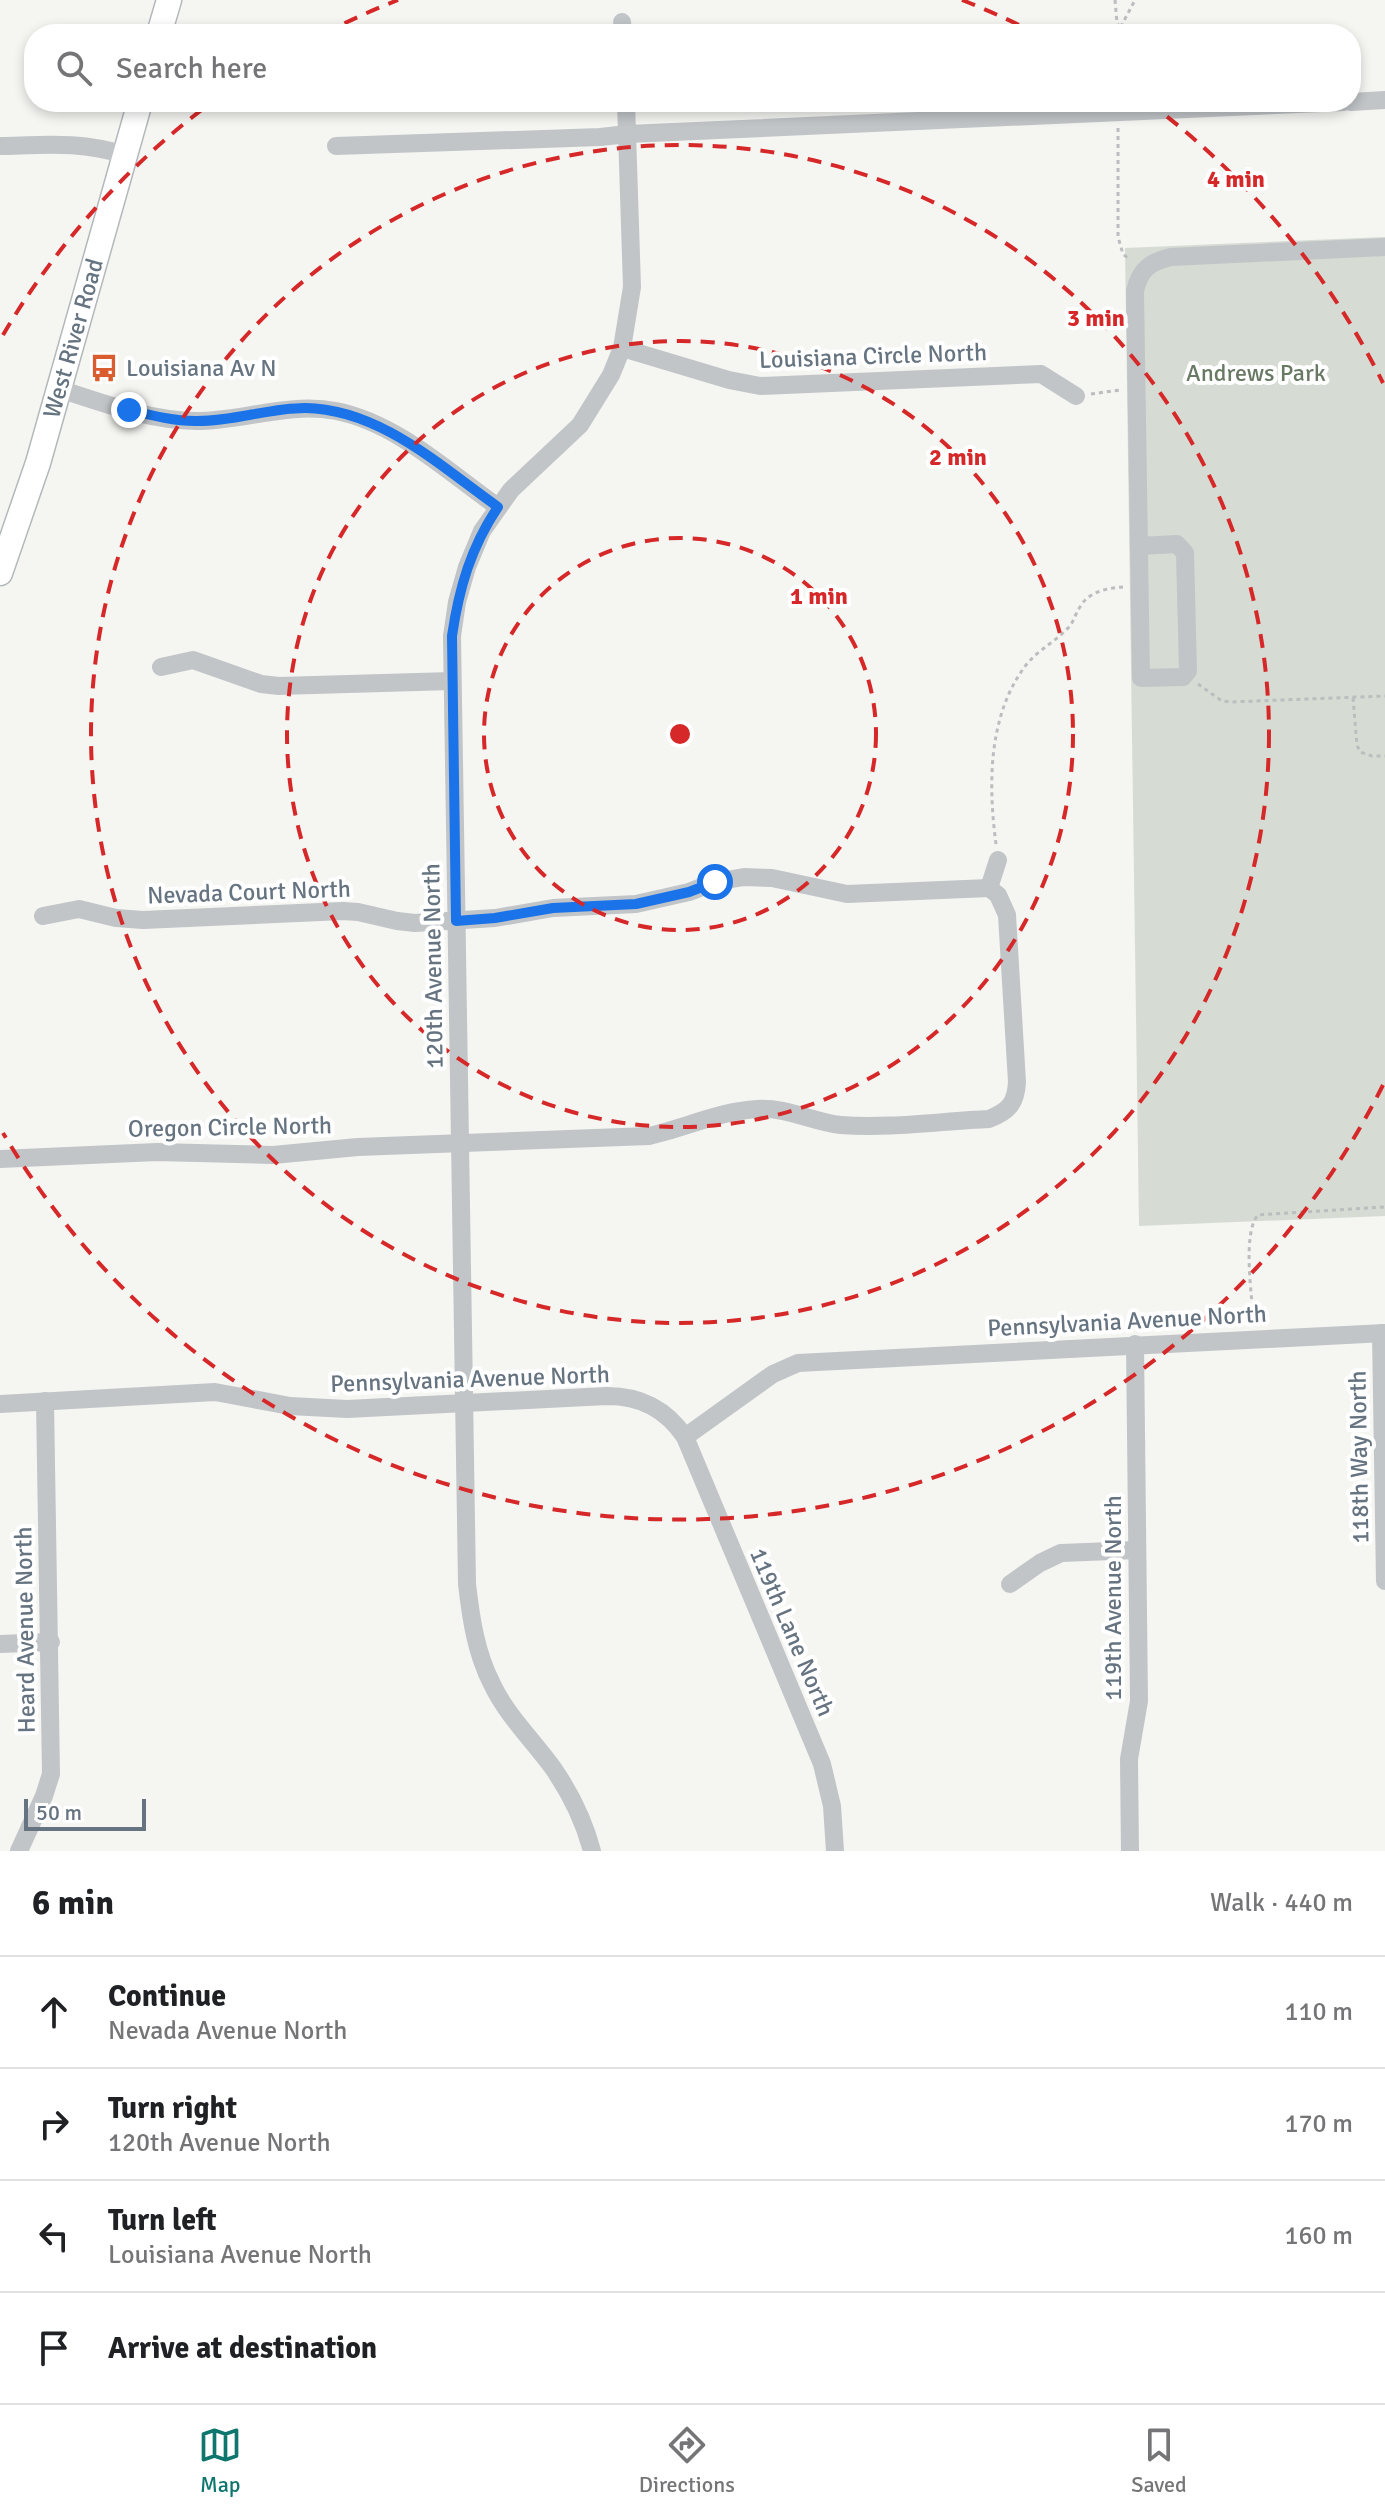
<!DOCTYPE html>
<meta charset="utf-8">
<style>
body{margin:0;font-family:Signika,sans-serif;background:#f2f2f2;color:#202124}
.scale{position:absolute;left:24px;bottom:20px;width:122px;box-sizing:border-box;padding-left:8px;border:4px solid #667481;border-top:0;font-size:22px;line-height:28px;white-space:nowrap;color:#667481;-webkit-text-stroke:6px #fff;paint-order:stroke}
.stop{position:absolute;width:24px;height:24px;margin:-18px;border:6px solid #1a73e8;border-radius:50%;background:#fff}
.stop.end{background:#1a73e8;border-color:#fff;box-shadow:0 2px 8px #0008}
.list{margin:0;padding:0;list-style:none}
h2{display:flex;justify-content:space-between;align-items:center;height:104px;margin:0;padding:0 32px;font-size:34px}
h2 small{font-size:26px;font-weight:400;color:#757577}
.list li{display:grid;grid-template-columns:52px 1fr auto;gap:24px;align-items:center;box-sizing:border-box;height:112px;padding:0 32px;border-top:2px solid #e0e0e0}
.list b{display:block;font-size:30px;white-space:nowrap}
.list p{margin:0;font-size:26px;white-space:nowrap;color:#757577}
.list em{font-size:26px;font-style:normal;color:#757577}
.icon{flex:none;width:44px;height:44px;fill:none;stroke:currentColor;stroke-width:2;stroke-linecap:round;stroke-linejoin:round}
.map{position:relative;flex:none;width:1385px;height:1851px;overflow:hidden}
.search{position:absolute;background:#fff;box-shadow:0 4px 12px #0003;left:24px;right:24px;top:24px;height:88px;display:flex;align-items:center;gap:20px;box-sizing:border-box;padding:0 28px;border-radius:32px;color:#757577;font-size:30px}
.sheet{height:552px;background:#fff}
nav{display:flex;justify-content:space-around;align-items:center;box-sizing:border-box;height:112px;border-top:2px solid #e0e0e0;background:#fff;font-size:22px;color:#757577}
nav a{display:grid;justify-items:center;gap:4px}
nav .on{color:#0f766e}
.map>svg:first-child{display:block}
.green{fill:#d6dcd3}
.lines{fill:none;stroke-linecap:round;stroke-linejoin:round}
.major-casing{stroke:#b4b8bb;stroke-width:27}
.path{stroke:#bbbdbf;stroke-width:3;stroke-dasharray:4 4;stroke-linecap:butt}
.minor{stroke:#c1c5c8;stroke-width:18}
.major{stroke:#fff;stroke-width:24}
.route{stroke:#1a73e8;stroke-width:10}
.ring{fill:none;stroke:#d62828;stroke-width:4;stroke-dasharray:14 10}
.labels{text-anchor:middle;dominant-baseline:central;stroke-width:8;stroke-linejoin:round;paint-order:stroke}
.street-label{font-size:24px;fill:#667481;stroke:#fff}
.poi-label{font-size:24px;fill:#667481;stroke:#fff;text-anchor:start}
.park-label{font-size:24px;fill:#687964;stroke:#fff}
.centre{fill:#d62828;stroke:#fff;stroke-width:4}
.ring-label{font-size:24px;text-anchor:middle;font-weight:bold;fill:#d62828;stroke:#fff;stroke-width:8;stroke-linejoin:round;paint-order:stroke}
</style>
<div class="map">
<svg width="1385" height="1851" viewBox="0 0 1385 1851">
<rect width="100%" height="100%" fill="#f5f5f2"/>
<path class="green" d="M1385,237V1216L1139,1226L1125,248Z"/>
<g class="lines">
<defs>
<g id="major">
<path d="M159,34L169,0"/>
<path id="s1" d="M0,573L38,463L140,102"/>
</g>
</defs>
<use href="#major" class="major-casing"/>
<g class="path">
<path d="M1115,0L1117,23L1120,28"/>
<path d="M1117,34L1135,0"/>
<path d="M1118,128V237L1123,254L1130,260"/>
<path d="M1091,394L1120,390"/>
<path d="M1198,684L1222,701L1230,702L1385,696"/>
<path d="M1353,698L1357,745L1360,752L1372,756H1385"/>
<path d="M996,844C988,784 988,715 1026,665C1038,650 1055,642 1068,628C1074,622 1075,614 1080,607C1088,592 1107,588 1123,587"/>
<path d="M1254,1323C1252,1298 1242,1233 1258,1215L1385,1207"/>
</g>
<g class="minor">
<path d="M622,22L623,34"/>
<path d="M1351,102L1385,100"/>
<path d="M0,146C46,145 80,141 125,155"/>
<path d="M336,146L600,137L628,134L1344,102"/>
<path d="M622,348L729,380L760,386L1041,374L1076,396"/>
<path d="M59,389C103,403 150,421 196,421C243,421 288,402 336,411C397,423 448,472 498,507"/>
<path d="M1139,546L1177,544L1185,553L1188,671L1183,677L1141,678L1135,291C1140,269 1150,262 1171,257L1385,247"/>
<path d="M161,667L193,660L261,684L279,686L452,681"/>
<path d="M43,916L79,909L116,918L143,920L343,911L358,912L397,921L415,923L495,918L553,908L636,904L689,892L715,882L744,877L772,878L847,894L989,888"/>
<path d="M0,1159L157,1152L273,1155L358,1147L649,1136C685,1128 720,1111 757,1109C787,1107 812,1122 841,1125C887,1129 943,1121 989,1119C1009,1111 1016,1103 1017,1082L1007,915L998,895L989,888L998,860"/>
<path d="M1381,1333L1385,1581"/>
<path d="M0,1404L215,1392L290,1406L347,1409L607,1396C641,1396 666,1409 685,1437L822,1764L832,1806L835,1851"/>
<path d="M685,1437L773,1374L798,1363L1385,1333"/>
<path d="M1010,1584L1040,1563L1061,1553L1137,1550"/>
<path d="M0,1644L51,1642"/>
<path d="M19,1851L44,1796L51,1774L45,1401"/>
<path d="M592,1851C584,1821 571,1794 553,1768C533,1740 507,1716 492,1684C476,1653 471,1619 467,1584L452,636L457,602L467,567L482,531L511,490L580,425L611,375L622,348L632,287L626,102"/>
<path d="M1130,1851L1129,1759L1139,1701L1135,1344"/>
</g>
<use href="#major" class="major"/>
</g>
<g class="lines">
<path class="route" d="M129,410C150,415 173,421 195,421C232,422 268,408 305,408C380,409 440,466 498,507C471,547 459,588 452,636L456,921L495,918L553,908L636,904L689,892L715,882"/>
</g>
<g class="ring">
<circle cx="680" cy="734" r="196"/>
<circle cx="680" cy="734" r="393"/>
<circle cx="680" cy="734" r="589"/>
<path d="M1383 1085A786 786 0 0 1 3 1133M3 335A786 786 0 0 1 212 102M323 34A786 786 0 0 1 398 0M962 0A786 786 0 0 1 1037 34M1148 102A786 786 0 0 1 1383 383"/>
</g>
<defs>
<symbol id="bus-bare" viewBox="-9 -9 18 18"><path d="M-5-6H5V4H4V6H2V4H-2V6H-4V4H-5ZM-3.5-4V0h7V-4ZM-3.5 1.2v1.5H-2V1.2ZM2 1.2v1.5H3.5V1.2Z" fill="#d95d2f" stroke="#fff" stroke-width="2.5" paint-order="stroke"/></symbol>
</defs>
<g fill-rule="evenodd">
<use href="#bus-bare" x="84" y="348" width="40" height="40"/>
</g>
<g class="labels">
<g class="street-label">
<text stroke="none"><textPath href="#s1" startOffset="246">West River Road</textPath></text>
<text transform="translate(873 356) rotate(-2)">Louisiana Circle North</text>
<text transform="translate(249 892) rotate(-2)">Nevada Court North</text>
<text transform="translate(433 966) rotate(-91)">120th Avenue North</text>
<text transform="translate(230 1127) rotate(-1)">Oregon Circle North</text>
<text transform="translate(1127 1321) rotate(-3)">Pennsylvania Avenue North</text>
<text transform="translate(470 1379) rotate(-2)">Pennsylvania Avenue North</text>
<text transform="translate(1359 1457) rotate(-91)">118th Way North</text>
<text transform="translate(1113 1598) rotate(-90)">119th Avenue North</text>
<text transform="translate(25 1630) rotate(-91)">Heard Avenue North</text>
<text transform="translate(792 1632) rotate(67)">119th Lane North</text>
</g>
<g class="poi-label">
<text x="126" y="368">Louisiana Av N</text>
</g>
<g class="park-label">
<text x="1256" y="373">Andrews Park</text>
</g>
</g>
<circle cx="680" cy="734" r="12" class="centre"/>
<g class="ring-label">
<text x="1236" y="187">4 min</text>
<text x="1096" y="326">3 min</text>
<text x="958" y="465">2 min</text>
<text x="819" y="604">1 min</text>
</g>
</svg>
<div class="scale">50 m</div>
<div class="stop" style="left:715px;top:882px"></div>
<div class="stop end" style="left:129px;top:410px"></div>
<div class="search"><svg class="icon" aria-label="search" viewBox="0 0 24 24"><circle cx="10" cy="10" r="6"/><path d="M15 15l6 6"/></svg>Search here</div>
</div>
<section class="sheet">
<h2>6 min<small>Walk · 440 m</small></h2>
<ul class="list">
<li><svg class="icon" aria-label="ahead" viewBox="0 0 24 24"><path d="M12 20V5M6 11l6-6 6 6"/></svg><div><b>Continue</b><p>Nevada Avenue North</p></div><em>110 m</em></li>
<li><svg class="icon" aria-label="right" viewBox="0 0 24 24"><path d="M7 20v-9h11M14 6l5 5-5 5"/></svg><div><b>Turn right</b><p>120th Avenue North</p></div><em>170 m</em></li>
<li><svg class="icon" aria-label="left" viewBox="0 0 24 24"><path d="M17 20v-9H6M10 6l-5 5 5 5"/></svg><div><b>Turn left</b><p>Louisiana Avenue North</p></div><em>160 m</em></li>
<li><svg class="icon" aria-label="arrive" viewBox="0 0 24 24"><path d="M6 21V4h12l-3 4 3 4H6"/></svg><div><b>Arrive at destination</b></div></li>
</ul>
</section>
<nav>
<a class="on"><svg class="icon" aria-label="map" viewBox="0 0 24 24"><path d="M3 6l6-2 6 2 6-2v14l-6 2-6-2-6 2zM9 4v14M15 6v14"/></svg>Map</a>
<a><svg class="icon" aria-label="directions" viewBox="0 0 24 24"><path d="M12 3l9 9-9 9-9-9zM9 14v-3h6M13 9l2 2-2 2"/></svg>Directions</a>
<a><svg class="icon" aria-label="saved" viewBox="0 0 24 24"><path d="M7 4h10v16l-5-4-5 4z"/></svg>Saved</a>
</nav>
